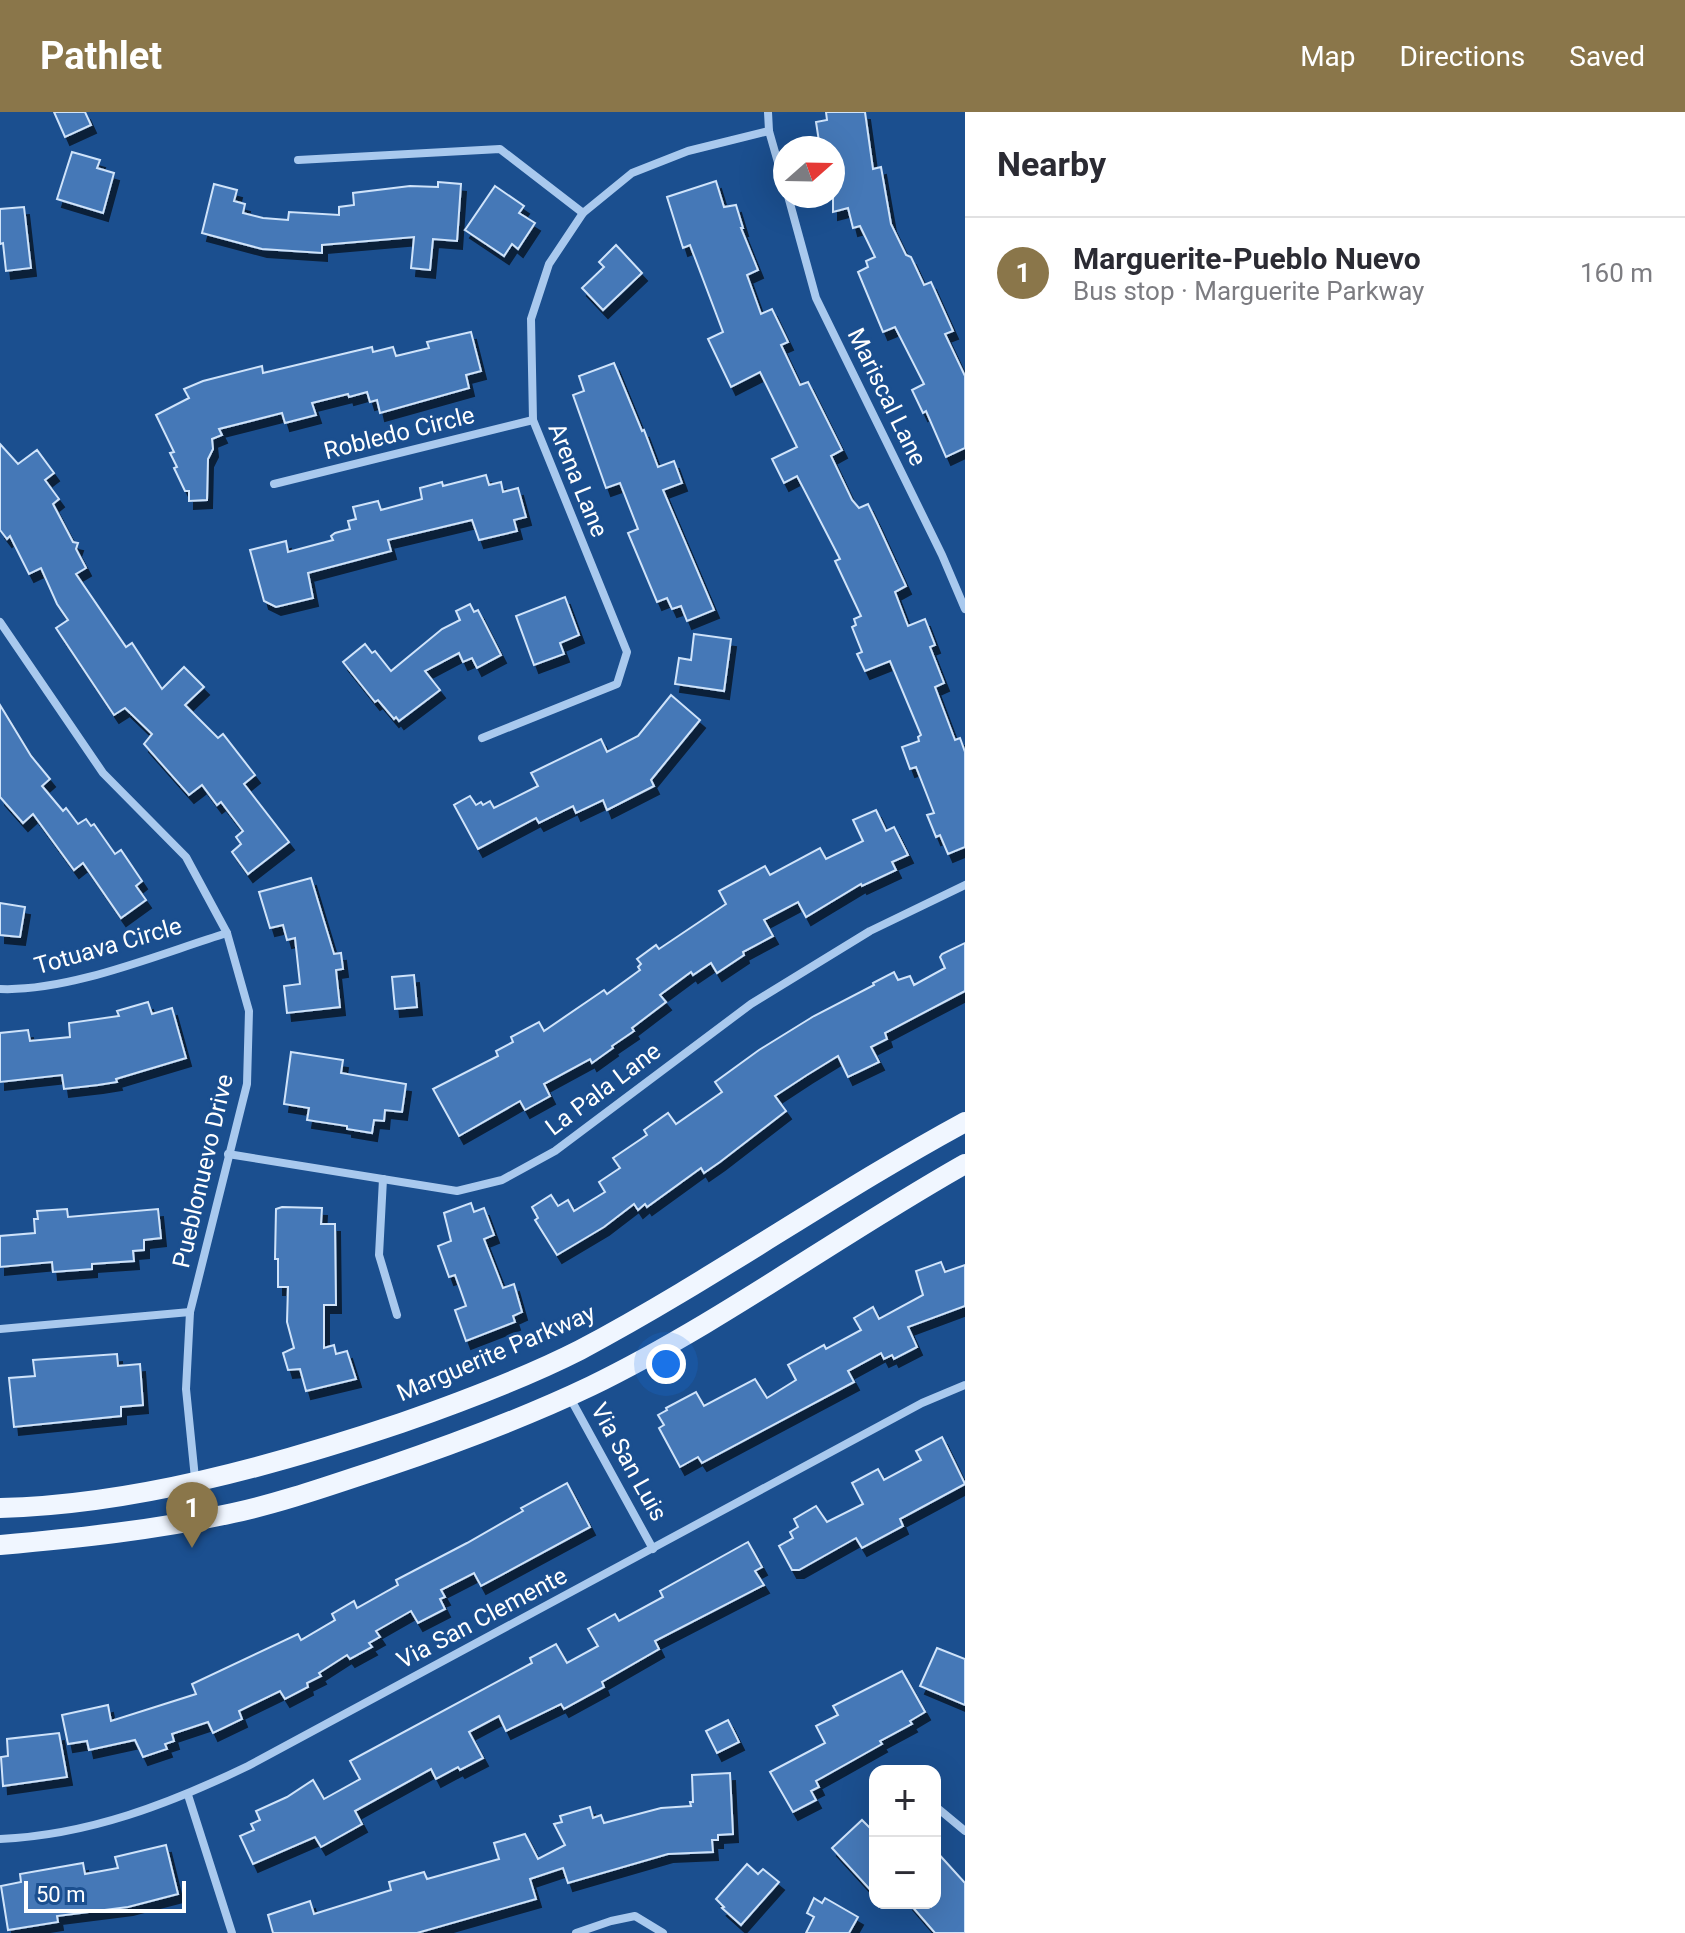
<!DOCTYPE html>
<meta charset="utf-8">
<style>
body{margin:0;font-family:Roboto,sans-serif;background:#f2f2f3;color:#2b2b33}
.controls{position:absolute;right:24px;bottom:24px;display:grid;overflow:hidden;border-radius:16px;box-shadow:0 8px 32px #0002}
.controls button{width:72px;height:72px;display:grid;place-items:center;padding:0;border:0;border-bottom:2px solid #e1e1e2;background:#fff;color:#2b2b33;font:40px sans-serif}
.compass{position:absolute;left:773px;top:24px;width:72px;height:72px;border-radius:50%;background:#fff;box-shadow:0 8px 32px #0002;rotate:70deg}
.scale{position:absolute;left:24px;bottom:20px;width:162px;box-sizing:border-box;padding-left:8px;border:4px solid #fff;border-top:0;font-size:22px;line-height:28px;white-space:nowrap;color:#fff;-webkit-text-stroke:6px #1b4f8f;paint-order:stroke}
.you{position:absolute;left:666px;top:1252px;width:28px;height:28px;margin:-20px;border:6px solid #fff;border-radius:50%;background:#1a73e8;box-shadow:0 0 0 12px #1a73e833}
.badge{display:grid;place-items:center;width:52px;height:52px;border-radius:50%;background:#8a764a;color:#fff;font-size:26px;font-weight:700}
.pin{position:absolute;translate:-50% -66px;filter:drop-shadow(0 2px 4px #0008)}
.pin::after{content:'';position:absolute;top:42px;width:28px;height:24px;background:inherit;clip-path:polygon(0 0,100% 0,50% 100%)}
.list{margin:0;padding:0;list-style:none}
h2{display:flex;justify-content:space-between;align-items:center;height:104px;margin:0;padding:0 32px;font-size:34px}
h2 small{font-size:26px;font-weight:400;color:#7c7c81}
.list li{display:grid;grid-template-columns:52px 1fr auto;gap:24px;align-items:center;box-sizing:border-box;height:112px;padding:0 32px;border-top:2px solid #e1e1e2}
.list b{display:block;font-size:30px;white-space:nowrap}
.list p{margin:0;font-size:26px;white-space:nowrap;color:#7c7c81}
.list em{font-size:26px;font-style:normal;color:#7c7c81}
.map{position:relative;flex:none;width:965px;height:1821px;overflow:hidden}
header{display:flex;align-items:center;gap:48px;box-sizing:border-box;height:112px;padding:0 40px;background:#8a764a;color:#fff}
header strong{font-size:38px}
nav{display:flex;gap:44px;margin-inline-start:auto;font-size:28px}
main{display:flex}
aside{flex:1;background:#fff}
.map>svg:first-child{display:block}
.building{fill:#4478b7;stroke:#cfe3fa;stroke-width:2;filter:url(#shadow)}
.lines{fill:none;stroke-linecap:round;stroke-linejoin:round}
.minor{stroke:#a9c9ee;stroke-width:8}
.primary{stroke:#f0f6ff;stroke-width:20}
.labels{text-anchor:middle;dominant-baseline:central;stroke-width:6;stroke-linejoin:round;paint-order:stroke}
.street-label{font-size:24px;fill:#fff;stroke:#1b4f8f}
</style>
<header>
<strong>Pathlet</strong>
<nav><a>Map</a><a>Directions</a><a>Saved</a></nav>
</header>
<main>
<div class="map">
<svg width="965" height="1821" viewBox="0 0 965 1821">
<defs>
<filter id="shadow"><feDropShadow dx="5" dy="8" stdDeviation="0" flood-color="#0009"/></filter>
</defs>
<rect width="100%" height="100%" fill="#1b4f8f"/>
<g class="building">
<path d="M54,0H85L91,13L65,25Z"/>
<path d="M826,0H865L873,57L881,55L891,112L906,143L911,145L924,173L931,170L953,219L945,222L965,264V336L946,345L926,299L923,301L912,278L924,272L895,215L883,220L858,160L868,155L866,149L875,145L860,114L853,116L848,96L833,100V36H820L816,10L827,8Z"/>
<path d="M72,40L100,48L97,56L114,61L103,101L57,87Z"/>
<path d="M716,69L724,95L736,93L743,116H741L758,158L747,163L761,202L772,197L788,230L781,233L800,273L808,270L842,338L831,344L852,388L859,396L868,392L878,413L906,474L895,480L908,514L925,507L935,533L930,535L944,571L935,575L955,628L960,626L965,640V735L948,742L940,723L936,725L927,703L934,701L916,655L910,657L902,635L919,629L918,625L921,623L890,549L865,559L857,542L862,540L852,515L856,513L854,507L861,504L835,449L840,447L797,364L784,371L772,347L797,335L760,260L731,275L708,227L723,220L690,133L683,136L667,85Z"/>
<path d="M438,70L461,72L457,129L433,127L430,158L411,156L414,125L322,133V141L262,137L202,121L214,72L237,78L234,89L245,92L243,101L263,106L288,108L289,100L339,103V95L354,93L353,81L410,74L438,75Z"/>
<path d="M495,74L524,94L519,101L535,111L518,137L512,132L504,144L465,118Z"/>
<path d="M24,95L31,156L6,159L3,131L0,132V97Z"/>
<path d="M616,133L642,161L603,198L582,176L604,155L599,150Z"/>
<path d="M471,220L481,259L466,263L469,276L380,301L377,288L370,290L367,280L349,285L348,282L312,291L316,303L285,311L282,301L219,317L222,323L212,327L213,337L208,347L207,388L189,389V379H185L174,356L177,355L170,341L174,340L156,303L189,286L184,277L203,269L262,254L263,261L372,235L373,240L393,235L396,244L429,236L427,230Z"/>
<path d="M614,251L642,319L644,318L658,355L674,349L682,371L663,378L714,498L687,509L681,494L672,497L667,486L657,490L628,421L638,417L620,371L606,376L573,283L584,279L579,264Z"/>
<path d="M0,332L18,352L37,338L54,361L45,368L59,387L53,392L73,430L78,431L76,437L86,456L76,462L126,535L132,531L162,577L184,555L204,575L185,593L218,626L223,622L255,663L244,672L289,730L248,762L232,740L241,732L236,725L243,719L221,690L217,693L202,673L189,683L144,632L152,622L125,596L114,603L56,516L68,508L57,492L41,456L29,462L10,424L7,427L0,418Z"/>
<path d="M486,363L489,373L501,370L503,380L518,376L526,405L514,408L517,419L479,428L472,408L388,428L391,439L308,461L313,486L276,495L264,489L250,438L286,429L288,440L333,428L331,424L335,421L350,417L348,409L356,407L353,395L378,389L381,398L422,387L420,376L442,370L443,374Z"/>
<path d="M565,485L579,523L560,531L564,542L534,553L516,504Z"/>
<path d="M470,492L474,500L478,498L501,543L477,556L472,546L463,550L459,541L425,559L440,578L399,609L396,605L394,607L378,588L375,590L343,550L365,532L372,541L375,539L391,559L442,517L460,508L456,499Z"/>
<path d="M694,522L731,527L724,579L675,572L679,546L691,548Z"/>
<path d="M671,583L700,608L651,668L654,674L607,698L603,688L576,701L573,694L539,711L536,706L478,737L454,693L470,684L476,693L481,690L483,693L490,689L494,696L538,674L531,661L601,627L607,640L638,624Z"/>
<path d="M0,593L31,644L50,667L42,674L63,699L66,696L78,712L86,707L91,714L94,712L115,742L121,738L142,769L136,774L146,788L121,806L83,751L74,758L33,702L23,711L0,685Z"/>
<path d="M876,698L886,719L894,715L908,743L892,750L896,758L862,774L861,772L806,805L798,790L764,808L773,824L743,840L744,843L717,861L711,851L693,863L691,860L660,883L666,890L632,916L634,919L612,934L613,936L592,951L590,947L544,972L550,984L525,998L520,989L459,1024L433,977L498,944L496,939L513,930L511,925L539,910L544,919L604,878L607,882L640,858L638,855L641,852L637,847L656,833L659,837L726,792L719,779L765,754L770,763L820,736L826,747L863,729L853,708Z"/>
<path d="M311,766L334,842L341,841L343,857L336,858L340,895L287,901L284,874L300,872L295,826L287,828L283,813L270,816L259,780Z"/>
<path d="M0,791L25,795L20,825L0,823Z"/>
<path d="M965,831V879L885,921L887,927L871,935L879,950L848,965L838,944L807,963L775,984L786,999L720,1050L704,1061L701,1056L647,1095L645,1092L638,1098L634,1092L604,1115L557,1143L535,1108L538,1106L532,1095L551,1083L558,1094L568,1088L574,1099L605,1080L599,1070L620,1056L613,1046L647,1023L644,1018L668,1001L676,1012L722,980L715,970L759,938L814,904L874,873L873,871L894,860L898,868L910,864L914,873L945,856L940,845L942,842Z"/>
<path d="M414,863L417,895L395,897L392,865Z"/>
<path d="M148,890L152,902L172,896L186,946L116,967L117,970L98,973L64,977L62,963L0,970V921L28,918L30,929L70,925L69,911L119,904L117,899Z"/>
<path d="M291,940L343,948L341,961L406,972L402,1000L385,998L384,1009L374,1008L372,1021L347,1017V1014L307,1008L309,996L284,992Z"/>
<path d="M471,1091L474,1100L484,1096L494,1123L484,1127L503,1176L514,1172L522,1200L513,1204L515,1210L466,1229L455,1198L466,1194L455,1163L449,1165L438,1134L451,1129L444,1101Z"/>
<path d="M282,1095L322,1096L321,1112H335L336,1193H324V1236L334,1233L336,1242L347,1239L356,1267L306,1279L300,1257L288,1258L283,1241L294,1236L287,1210L288,1175H278V1147H275L276,1097Z"/>
<path d="M67,1097L68,1105L158,1097L161,1126L144,1128V1138L133,1139L134,1149L92,1152V1157L53,1160L52,1150L0,1155V1124L35,1121L34,1107H38L37,1099Z"/>
<path d="M941,1150L945,1160L965,1153V1194L908,1215L917,1235L894,1247L892,1243L884,1247L881,1241L848,1259L854,1270L702,1351L698,1345L680,1355L659,1316L664,1313L658,1303L667,1298L666,1296L696,1280L704,1294L755,1267L767,1286L796,1268L788,1253L824,1233L826,1237L861,1218L854,1206L873,1195L879,1207L923,1183L916,1159Z"/>
<path d="M117,1242L118,1254L140,1252L143,1293L121,1295V1304L14,1315L9,1266L35,1264L33,1248Z"/>
<path d="M942,1325L965,1372L900,1407L903,1414L862,1436L856,1426L799,1458H792L779,1434L793,1426L790,1420L798,1415L794,1407L816,1394L827,1410L863,1392L852,1371L878,1357L884,1368L921,1348L916,1339Z"/>
<path d="M567,1371L590,1415L481,1474L474,1461L441,1478L445,1485L440,1487L445,1497L418,1511L411,1499L376,1519L380,1525L369,1531L372,1535L350,1547L347,1543L319,1561L321,1564L307,1571L308,1575L285,1587L280,1579L239,1599L242,1607L213,1621L208,1610L172,1622L174,1629L165,1632L167,1637L143,1645L135,1628L89,1638L87,1629L68,1632L62,1603L108,1593L111,1609L196,1582L192,1572L298,1522L301,1528L335,1508L332,1502L354,1489L357,1496L398,1473L396,1468L467,1431L523,1399L521,1396Z"/>
<path d="M748,1430L762,1455L755,1459L764,1473L655,1529L659,1537L602,1570L604,1575L564,1597L561,1592L506,1619L499,1604L469,1620L483,1646L460,1658L458,1655L436,1667L431,1657L355,1699L362,1712L321,1735L315,1725L253,1752L240,1724L254,1718L251,1712L260,1708L256,1699L287,1685L313,1668L324,1687L360,1667L350,1649L532,1551L530,1546L556,1532L567,1551L598,1534L588,1517L615,1502L619,1509L663,1485L660,1479Z"/>
<path d="M937,1536L965,1547V1593L920,1574Z"/>
<path d="M902,1559L925,1600L910,1609L912,1612L880,1629L882,1632L816,1669L819,1675L811,1679L816,1688L793,1700L770,1660L825,1631L816,1614L838,1603L833,1594Z"/>
<path d="M728,1608L739,1630L717,1641L706,1619Z"/>
<path d="M59,1621L67,1665L3,1674L1,1645L8,1644L7,1627Z"/>
<path d="M730,1661L733,1722L718,1723V1728H712L713,1740L668,1742L568,1771L563,1756L530,1767L536,1787L417,1821H273L268,1803L310,1789L314,1802L391,1778L389,1770L424,1760L427,1767L499,1747L494,1731L525,1722L538,1747L565,1733L554,1712L562,1710L560,1704L590,1695L593,1706L601,1703L604,1711L661,1696L691,1694L690,1690H693L692,1663Z"/>
<path d="M862,1708L875,1721V1783L832,1736Z"/>
<path d="M166,1733L178,1782L128,1795L57,1804L58,1810L8,1818L1,1774L21,1770L20,1762L83,1751L85,1762L118,1756L115,1745Z"/>
<path d="M935,1738L965,1771V1821H935L909,1791H935Z"/>
<path d="M747,1752L758,1762L763,1757L779,1770L741,1813L722,1796L724,1795L716,1787Z"/>
<path d="M814,1786L822,1791L825,1786L858,1805L849,1821H806L814,1805L807,1801Z"/>
</g>
<g class="lines">
<g class="minor">
<path d="M768,0L769,19L785,75"/>
<path d="M298,48L500,37L583,101"/>
<path d="M788,84L816,186L942,443L965,497"/>
<path d="M274,372L533,308"/>
<path d="M0,510L103,661L186,745L227,821L249,899L247,972L190,1200L186,1277L199,1406"/>
<path d="M482,626L617,572L627,540L533,308L531,207L549,152L583,101L632,61L688,39L769,19"/>
<path d="M0,877C69,880 159,842 227,821"/>
<path d="M228,1042L457,1079L502,1068L555,1039L751,892L870,819L965,773"/>
<path d="M383,1067L379,1143L397,1203"/>
<path d="M0,1217L190,1200"/>
<path d="M569,1284L653,1437"/>
<path d="M188,1683L232,1821"/>
<path d="M935,1694L965,1719"/>
<path d="M0,1727C89,1723 169,1692 248,1654L922,1291L965,1273"/>
<path d="M576,1821L611,1809L635,1804L663,1821"/>
</g>
<g class="primary">
<path d="M0,1396C132,1393 276,1353 401,1311C461,1290 523,1267 580,1238C712,1168 834,1081 965,1010"/>
<path d="M0,1433C78,1426 156,1418 233,1401C284,1390 334,1372 383,1356C454,1332 524,1306 591,1274C722,1210 839,1123 965,1052"/>
</g>
</g>
<g class="labels">
<g class="street-label">
<text transform="translate(887 285) rotate(64)">Mariscal Lane</text>
<text transform="translate(399 321) rotate(-14)">Robledo Circle</text>
<text transform="translate(578 368) rotate(68)">Arena Lane</text>
<text transform="translate(108 834) rotate(-16)">Totuava Circle</text>
<text transform="translate(603 977) rotate(-37)">La Pala Lane</text>
<text transform="translate(203 1059) rotate(-77)">Pueblonuevo Drive</text>
<text transform="translate(496 1241) rotate(-23)">Marguerite Parkway</text>
<text transform="translate(629 1350) rotate(61)">Via San Luis</text>
<text transform="translate(482 1506) rotate(-28)">Via San Clemente</text>
</g>
</g>
</svg>
<div class="controls">
<button>+</button>
<button>−</button>
</div>
<svg class="compass" viewBox="-18 -18 36 36"><path d="M0-13l5 13h-10z" fill="#e53935"/><path d="M0 13l5-13h-10z" fill="#7c7c81"/></svg>
<div class="scale">50 m</div>
<div class="you"></div>
<div class="pin badge" style="left:192px;top:1436px">1</div>
</div>
<aside>
<h2>Nearby<small></small></h2>
<ul class="list">
<li><span class="badge">1</span><div><b>Marguerite-Pueblo Nuevo</b><p>Bus stop · Marguerite Parkway</p></div><em>160 m</em></li>
</ul>
</aside>
</main>
